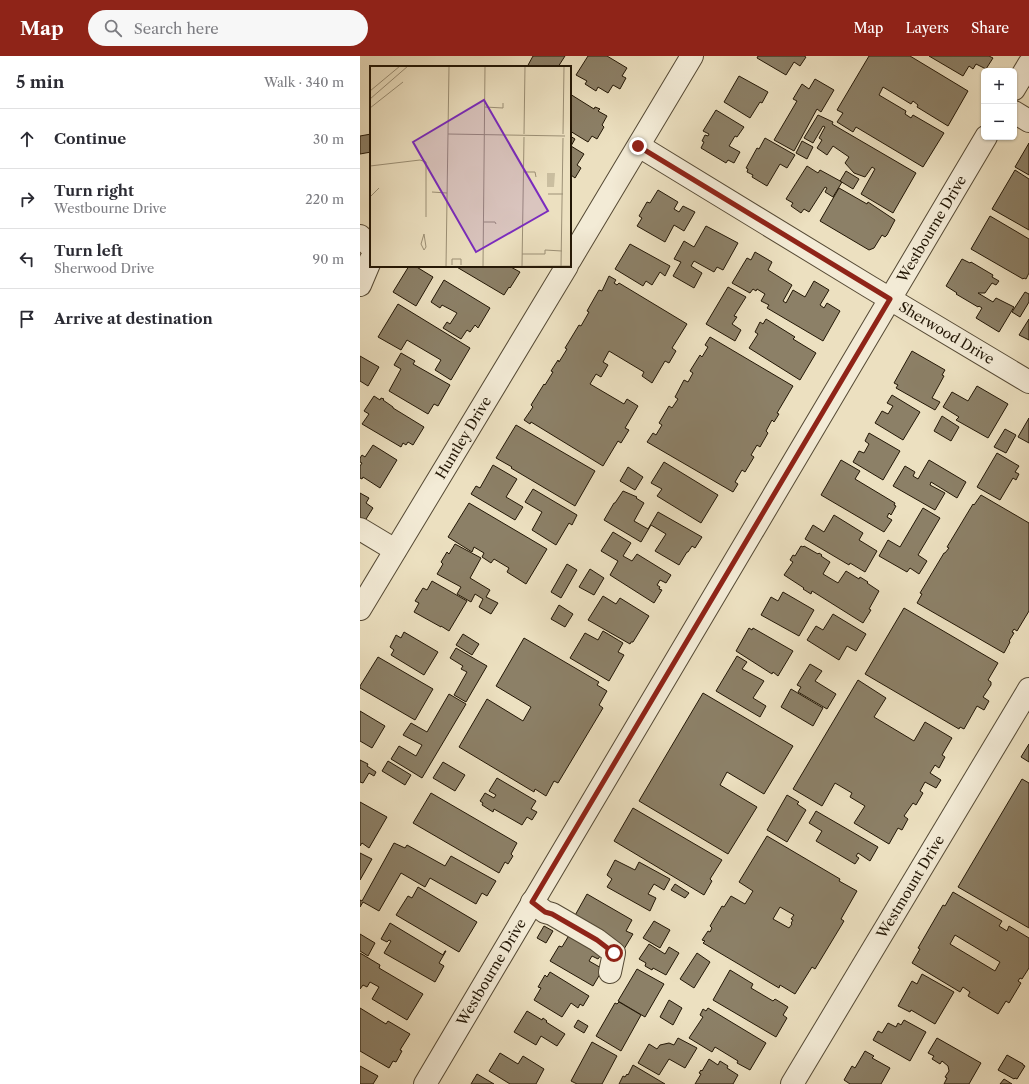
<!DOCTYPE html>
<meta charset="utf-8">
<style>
body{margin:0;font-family:"Libre Caslon Text",serif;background:#f7f7f7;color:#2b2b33}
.controls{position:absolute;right:12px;top:12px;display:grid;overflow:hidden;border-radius:6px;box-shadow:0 1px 3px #0004}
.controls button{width:36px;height:36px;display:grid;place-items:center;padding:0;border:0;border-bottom:1px solid #e1e1e2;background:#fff;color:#2b2b33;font:20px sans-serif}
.stop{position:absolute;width:12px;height:12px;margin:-9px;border:3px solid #8f2418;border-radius:50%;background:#fff}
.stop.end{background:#8f2418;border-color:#fff;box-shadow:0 1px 4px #0008}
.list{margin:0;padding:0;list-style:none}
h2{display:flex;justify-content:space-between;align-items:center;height:52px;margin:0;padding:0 16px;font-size:17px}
h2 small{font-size:13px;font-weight:400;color:#7c7c81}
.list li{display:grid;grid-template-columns:26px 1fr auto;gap:12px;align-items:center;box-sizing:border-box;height:60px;padding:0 16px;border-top:1px solid #e1e1e2}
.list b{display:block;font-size:15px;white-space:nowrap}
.list p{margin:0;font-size:13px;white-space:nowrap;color:#7c7c81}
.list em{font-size:13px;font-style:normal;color:#7c7c81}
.icon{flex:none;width:22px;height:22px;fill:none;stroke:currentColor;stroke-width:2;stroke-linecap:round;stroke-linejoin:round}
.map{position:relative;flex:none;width:669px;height:1028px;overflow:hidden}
header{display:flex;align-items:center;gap:24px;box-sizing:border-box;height:56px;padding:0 20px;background:#8f2418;color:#fff}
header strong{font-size:19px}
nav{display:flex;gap:22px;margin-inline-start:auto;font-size:14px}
.search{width:280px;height:36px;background:#f7f7f7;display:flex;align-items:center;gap:10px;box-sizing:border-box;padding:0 14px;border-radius:22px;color:#7c7c81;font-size:15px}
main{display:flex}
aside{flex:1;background:#fff}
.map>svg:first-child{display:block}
.building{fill:#8c8067;stroke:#231706;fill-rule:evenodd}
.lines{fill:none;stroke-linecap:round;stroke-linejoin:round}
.minor-casing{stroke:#554934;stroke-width:24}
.minor{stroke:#f3ebd6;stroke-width:22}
.route{stroke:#8f2418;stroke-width:5}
.labels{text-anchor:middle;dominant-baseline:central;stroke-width:3;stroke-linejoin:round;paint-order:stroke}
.street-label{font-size:14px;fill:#231706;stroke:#f3ebd6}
.inset-road{fill:none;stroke:#9c9076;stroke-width:1}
.view{fill:#7b2cbf;fill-opacity:0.15;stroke:#7b2cbf;stroke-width:2}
.inset-edge{fill:none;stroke:#231706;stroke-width:2}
</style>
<header>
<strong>Map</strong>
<div class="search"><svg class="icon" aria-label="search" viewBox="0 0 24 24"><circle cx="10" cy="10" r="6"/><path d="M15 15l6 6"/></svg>Search here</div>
<nav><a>Map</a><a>Layers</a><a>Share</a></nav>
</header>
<main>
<aside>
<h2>5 min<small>Walk · 340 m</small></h2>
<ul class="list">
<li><svg class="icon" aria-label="ahead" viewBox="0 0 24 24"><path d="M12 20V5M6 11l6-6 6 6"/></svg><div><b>Continue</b></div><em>30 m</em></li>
<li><svg class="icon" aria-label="right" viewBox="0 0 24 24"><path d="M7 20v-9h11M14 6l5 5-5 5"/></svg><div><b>Turn right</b><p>Westbourne Drive</p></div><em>220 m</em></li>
<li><svg class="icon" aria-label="left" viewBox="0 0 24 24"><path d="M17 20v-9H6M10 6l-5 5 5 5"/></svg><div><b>Turn left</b><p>Sherwood Drive</p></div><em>90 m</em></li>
<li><svg class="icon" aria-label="arrive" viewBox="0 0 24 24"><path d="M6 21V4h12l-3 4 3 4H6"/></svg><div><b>Arrive at destination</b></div></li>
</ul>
</aside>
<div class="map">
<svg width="669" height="1028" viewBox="0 0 669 1028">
<rect width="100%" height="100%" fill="#ece0c0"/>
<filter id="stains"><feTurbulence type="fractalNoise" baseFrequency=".005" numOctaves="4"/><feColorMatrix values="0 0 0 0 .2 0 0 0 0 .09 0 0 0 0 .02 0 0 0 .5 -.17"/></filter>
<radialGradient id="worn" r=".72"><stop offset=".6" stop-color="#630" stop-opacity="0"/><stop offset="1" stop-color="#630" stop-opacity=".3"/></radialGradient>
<g class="building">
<path d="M173,0H205L198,11H167Z"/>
<path d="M228,0H247L267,12L262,20L266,22L260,33L253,29L248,37L238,31L236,35L225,28L227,25L216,19Z"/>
<path d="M398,0H444L446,1L440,10L434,6L426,19L397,2Z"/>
<path d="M509,0H550L608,35L588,70L557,51L558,49L553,45L551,48L523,31L519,39L546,55L545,58L551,62L553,59L584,77L563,111L496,71L493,76L477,66L483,57L477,54Z"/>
<path d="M569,0H629L633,2L626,13L616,8L613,13L609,10L603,20Z"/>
<path d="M379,20L408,36L402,47L400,46L390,62L364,46Z"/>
<path d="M455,23L474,34L461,56L457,53L434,95L414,84L437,45L433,43L442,28L449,33Z"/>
<path d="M210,38L234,53L235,51L240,53L238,55L247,60L242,69L244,71L237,83L232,80L228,86L210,75Z"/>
<path d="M356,54L384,71L377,81L375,80L369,90L380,96L374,107L368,104L366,107L341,92L344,86L342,85L345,79L348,80L349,78L343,75Z"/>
<path d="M458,59L473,66L472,68L556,117L533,157L501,138L515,113L512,111L505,121L494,117L485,107L489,101L473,90L467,99L457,92L462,84L459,82L465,71L463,70L453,87L444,82Z"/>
<path d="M11,78V96L0,98V80Z"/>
<path d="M210,80L215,83L211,90L224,98L217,109L221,112L215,122L211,119L210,120Z"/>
<path d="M405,82L435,99L427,112L420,108L407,130L392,121L393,119L387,116L388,113L386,112L397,92L399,93Z"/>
<path d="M442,85L453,91L447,103L436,97Z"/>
<path d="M669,87V119L655,111Z"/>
<path d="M447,110L458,117L460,114L482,126L473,141L465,136L467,132L465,131L449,156L444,153L441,157L431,150L433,147L426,143Z"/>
<path d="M655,114L669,123V174L632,153Z"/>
<path d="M486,115L499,123L493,133L480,125Z"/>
<path d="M479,132L507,148L508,146L535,164L527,179L525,181L522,179L514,192L509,194L460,165Z"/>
<path d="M298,134L318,146L314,153L319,156L323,150L335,156L324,175L314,169L305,186L277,170L282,162L279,160L287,146L290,147Z"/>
<path d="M630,160L669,183V217L666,223L664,222L663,223L611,193Z"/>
<path d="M346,170L378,187L363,214L357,211L354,216L334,205L331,210L342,217L334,232L313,220L321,206L314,203L324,185L334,191Z"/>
<path d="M270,188L310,210L305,220L300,216L292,229L286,225L283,230L255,213Z"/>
<path d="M395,196L412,206L408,214L432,229L423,245L426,247L433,234L445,241L454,225L469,234L460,249L464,252L467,247L480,255L463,285L407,252L409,249L401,245L405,238L397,233L396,235L393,233L390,237L372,227L387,202L391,204Z"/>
<path d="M602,203L610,207L611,206L633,219L632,221L639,225L636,229L632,227L625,237H618L633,246L636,242L654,251L639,276L616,262L622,252L619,250L618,251L596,238L597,237L586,230Z"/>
<path d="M49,210H55L73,221L56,250L33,236Z"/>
<path d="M95,210H149L160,216L150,232L149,231L144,239Z"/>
<path d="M249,220L256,224L254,227L257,229L259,227L327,268L312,292L316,295L309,307L305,305L292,327L282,320L284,316L249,295L243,306L248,309L241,321L236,318L230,328L264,348L267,343L278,350L265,372L269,374L261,387L258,385L243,410L171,366L170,368L164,364L173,351L171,349L184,328L185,329L193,316L191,315L198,304L199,306L207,293L205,292L219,269L221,270L229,256L227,255L239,234L242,235Z"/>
<path d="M84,224L130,252L118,272L115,269L110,276L107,274L101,283L83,272L87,266L90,268L97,257L82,249L80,252L71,246Z"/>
<path d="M368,231L386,241L374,260L377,261L372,268L381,274L375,285L346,268Z"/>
<path d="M665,236L669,238V246L660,261L652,256Z"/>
<path d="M38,248L110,292L91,324L75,314L81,304L47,284L41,294L18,281Z"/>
<path d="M406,263L435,281L433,283L456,297L440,324L389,292L398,278L395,276L400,266L403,268Z"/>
<path d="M669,263V284L659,279Z"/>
<path d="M350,281L433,330L417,357L419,358L414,366L412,364L406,375L408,377L400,391L397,389L391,399L394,401L385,416L382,414L375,426L378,428L373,436L287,386L293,377L296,379L302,369L299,367L309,350L312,352L318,343L315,341L324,324L328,326L333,317L330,315L340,299L342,301L348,291L345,289Z"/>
<path d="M552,295L585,314L582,319L584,320L572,342L580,346L575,354L536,332L538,329L534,327Z"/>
<path d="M41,297L55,305L53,308L90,329L78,350L74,348L68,358L29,335L41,313L34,309Z"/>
<path d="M0,300L19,311L8,330L0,325Z"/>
<path d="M617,330L648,348L628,382L596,364L599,361L583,351L592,336L608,345Z"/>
<path d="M532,339L560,356L543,384L515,367L522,355L528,358L533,350L527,347Z"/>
<path d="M14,340L20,344L21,342L24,343L23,344L33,351V352L64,371L53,389L48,386L46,389L43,387L41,391L2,368L9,358L4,355Z"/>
<path d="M582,360L599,371L591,385L574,375Z"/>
<path d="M669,362V387L658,381Z"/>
<path d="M156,369L235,415L215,450L151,412L152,411L136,402Z"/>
<path d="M645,373L656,379L646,397L634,391Z"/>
<path d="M509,377L540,395L523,424L493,406L499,395L504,397L509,388L505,385Z"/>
<path d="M13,389L37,404L20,432L3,421L2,423L0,422V410L2,407L0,406V402L2,399L5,401Z"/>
<path d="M637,397L659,410L655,416L659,418L656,424L653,422L640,444L617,431Z"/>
<path d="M481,404L500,415L495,423L535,447L534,449L536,450L531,459L529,457L527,461L532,464L524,476L461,439Z"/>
<path d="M569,404L606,426L597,442L571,426L570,429L585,437L575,454L533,430L545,410L555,416L553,420L558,423Z"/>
<path d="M304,406L358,439L341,467L297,440L302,433L291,427Z"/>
<path d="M133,409L157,423L146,441L163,451L155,464L111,438L116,430L120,432Z"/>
<path d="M268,411L283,421L275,434L260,425Z"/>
<path d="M173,433L217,459L212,469L209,467L196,489L172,474L182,456L165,446Z"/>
<path d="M263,435L277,441L276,442L284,447L274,465L288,473L298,456L342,481L335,492L332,490L328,496H327L319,509L295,495L306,478L291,469L281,486L244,464L254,447H255Z"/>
<path d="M0,437L9,442L6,447L13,452L1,471L0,470Z"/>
<path d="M621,439L669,467V555L657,575L654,573L652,576L654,577L649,585L650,586L644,597L557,547L562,538L560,537L584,497H585L589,492L587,491L613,448L614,449Z"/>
<path d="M109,447L187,493L166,528L147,516L149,512L134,503L131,507L122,501L124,497L114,491L112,496L88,481Z"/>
<path d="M563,452L580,462L558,499L567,505L559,518L550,512L547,516L519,500L528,484L540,491Z"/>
<path d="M474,459L503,477L499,484L517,495L505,516L490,507L489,509L445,483L453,469L464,476Z"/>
<path d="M253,476L271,487L263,500L272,505L277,498L311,519L306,527L300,524L297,529L300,531L299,533L302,534L294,547L250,519L258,505L241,495Z"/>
<path d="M95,488L121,502L110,522L130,534L126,541L138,547L131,558L119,551L123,543L115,538L111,546L97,538L101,531L77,518L83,508L81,506L87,496L89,498Z"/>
<path d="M441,490L443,491L444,490L458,498L459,497L462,499L461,500L470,506L463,518L478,527L486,515L499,523L500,521L508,526L507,527L519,535L509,553L511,554L503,567L452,535L451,538L443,533L444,532L424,519L433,506L430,504L433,499L435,500Z"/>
<path d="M207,508L217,514L201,542L191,536Z"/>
<path d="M230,513L244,522L234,539L219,531Z"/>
<path d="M72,525L107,545L89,575L81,570V571L54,556L59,547L55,545L63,532L67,534Z"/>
<path d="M423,536L454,554L439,580L401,559L411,541L418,545Z"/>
<path d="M243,540L256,548L260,542L289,560L273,586H271L270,588L228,564Z"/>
<path d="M199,549L213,558L205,571L191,563Z"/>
<path d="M544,552L638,607L628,624L631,626V629L623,641L629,645L624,654L617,650L604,673L600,671L599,673L505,618Z"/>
<path d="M473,558L506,578L496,595L487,590L479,604L447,584L456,570L463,574Z"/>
<path d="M389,572L392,574L393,572L433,595L418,620L413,616L412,618L376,595Z"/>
<path d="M243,575L263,587L258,596L264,599L249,625L210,602L225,577L238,584Z"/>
<path d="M44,576L78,596L64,619L31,599L34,594L30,591L36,579L41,582Z"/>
<path d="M103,578L119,588L112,599L96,589Z"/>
<path d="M164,582L239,626L237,629L247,635L239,649L243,652L198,727L194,725L186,740L175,733L174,736L99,691L127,643L163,665L171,651L136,630Z"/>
<path d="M96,592L127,610L106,646L94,639L107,616L101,613L103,610L90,602Z"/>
<path d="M377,600L387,606L382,613L404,625L393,642L406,650L400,661L356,635Z"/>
<path d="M18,601L73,633L55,664L0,632V630Z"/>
<path d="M450,608L462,615L455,625L476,638L467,653L438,636L441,631L437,629Z"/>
<path d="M498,624L526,642L514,661L554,685L565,666L592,682L582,699L585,701L579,712L575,709L570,717L581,724L576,732L565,726L560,735L563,737L556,749L553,747L544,760L548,763L542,774L538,772L529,788L494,767L505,750L490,741L492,737L475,727L462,750L433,733Z"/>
<path d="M431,633L463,652L453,670L421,651Z"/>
<path d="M343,637L433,690L404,738L367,716L360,729L397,751L368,798L279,745Z"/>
<path d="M89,638L106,648L62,722L31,703L39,690L56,700L62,689L43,679L51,667L67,676Z"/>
<path d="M0,655L25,670L12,692L0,685Z"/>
<path d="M669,688V706L661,701Z"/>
<path d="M0,704L8,708L7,710L16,716L14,720L9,717L3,727L0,726Z"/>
<path d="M28,705L51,719L45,729L22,715Z"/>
<path d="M83,706L105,719L95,735L73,722Z"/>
<path d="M137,722L176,745L171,753L177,756L172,764L167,761L162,769L134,753L133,756L122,749L123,747L120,745L125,737L134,742L136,739L129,735Z"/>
<path d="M662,723L669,727V872L598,831Z"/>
<path d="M71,737L157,787L151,798L153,800L148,808L145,806L139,817L53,767Z"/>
<path d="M427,739L439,746L437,748L446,754L427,786L407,774Z"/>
<path d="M0,746L27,761L9,792L2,787L0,790Z"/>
<path d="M273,752L362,804L350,823L352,825L344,839L254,785Z"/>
<path d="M456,755L518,791L510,805L498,797L496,800L499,802L495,808L456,785L462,775L449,767Z"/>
<path d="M407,780L480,823L479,825L497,835L481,863L484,865L455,913L452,911L435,938L420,929L419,932L343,887L345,885L342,884L348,875L350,876L352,872L350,870L362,850L364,851L371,840L385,848L393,835L379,826ZM420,851L434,859L431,863L433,864L431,867L432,868L429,872L413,863Z"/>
<path d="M34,787L45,792L47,789L85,810L91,800L136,825L127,840L122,837L116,848L70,822L65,831L41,817L19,855L3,846L0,851V844L2,845Z"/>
<path d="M0,797L12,803L0,824Z"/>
<path d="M255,804L275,814L279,806L310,823L304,834L294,828L288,838L296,842L290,855L247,831L252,823L247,819Z"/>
<path d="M315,828L329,837L325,842L311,834Z"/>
<path d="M58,831L117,866L99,896L36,859L48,840L52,842Z"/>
<path d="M593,836L642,865L639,870L647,875L649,870L669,882V912L662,923L660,922L658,925L661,927L649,947L646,945L638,958L608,940L610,936L603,931L600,936L552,907L560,893L558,892L583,849L585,850ZM595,879L640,906L635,915L590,888Z"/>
<path d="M227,838L272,864L266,875L273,878L264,893L213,863Z"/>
<path d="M294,865L310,874L300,892L283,882Z"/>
<path d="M30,867L83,899L85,895H86L79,907L84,910L75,926L24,897L31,885L29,884L27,886L21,883Z"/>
<path d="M184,870L193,875L186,887L177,882Z"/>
<path d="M211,876L244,895L238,903L232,900L229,905L243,913L233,930L190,905L199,890L202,891Z"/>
<path d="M0,878L15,887L8,900L0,895Z"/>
<path d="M289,888L305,898L309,891L319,897L306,919L293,912L292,914L285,910L286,907L279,903Z"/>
<path d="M0,897L20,909L19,912L63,938L47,964L12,943L19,931L10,926L7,931L3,929L0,933Z"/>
<path d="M337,897L350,906L334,932L320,923Z"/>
<path d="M277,913L304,928L285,961L258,945Z"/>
<path d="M370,914L393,928L391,932L413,945L415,943L428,951L423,959L427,962L416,981L353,944Z"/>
<path d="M190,916L229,940L223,950L220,948L218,952L211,947L202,961L174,944L181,932L178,931L185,919L187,921Z"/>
<path d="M562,918L594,936L575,968L551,954L550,956L538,950L552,925L557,928Z"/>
<path d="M309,944L322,952L313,969L300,961Z"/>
<path d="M259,946L281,959L261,995L236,980L255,947L257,948Z"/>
<path d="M0,952L26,968L28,965L50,978L40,994L42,995L36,1006L33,1005L29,1012L0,995Z"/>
<path d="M348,952L406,987L390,1014L377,1007L378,1005L355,991L352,996L329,982L343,961L340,959L343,953L346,955Z"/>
<path d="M167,955L182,964L183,962L187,965L186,966L205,978L197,990L181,980L176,989L154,976Z"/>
<path d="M218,964L228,970L224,977L214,971Z"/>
<path d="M544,964L566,976L550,1005L513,984L518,975L522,977L528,967L536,971L538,967L541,969Z"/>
<path d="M318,982L337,992L325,1012L309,1003L299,1019L278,1007L289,988L297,993L300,989L309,987L314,989Z"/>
<path d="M577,982L621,1007L609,1028H584L587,1022L585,1021L589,1015L588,1010L582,1005L580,1008L572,1003L574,1000L568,997Z"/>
<path d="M232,986L257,1000L242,1028H217L211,1025Z"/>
<path d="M505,995L514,1000L512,1002L530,1012L521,1028H490L484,1024L492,1010L495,1012Z"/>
<path d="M140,997L158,1008L163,1000L184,1013L176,1028H150L129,1015Z"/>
<path d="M647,999L663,1008V1009L665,1010L657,1023L655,1022L654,1023L638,1014Z"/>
<path d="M349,1003L358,1009L360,1005L368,1010L367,1012L378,1019L373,1028H335L341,1018L339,1017L341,1014L342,1015Z"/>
<path d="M273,1009L305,1028H259L263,1020L265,1021L267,1018L268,1019Z"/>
<path d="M0,1010L18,1020L13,1028H0Z"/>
<path d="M117,1018L134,1028H111Z"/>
<path d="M644,1023L652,1028H640Z"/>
</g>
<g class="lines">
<defs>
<g id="minor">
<path d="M654,33L669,8"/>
<path d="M654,56L669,65"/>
<path id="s1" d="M279,90L510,231L669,326"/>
<path d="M0,180L11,191"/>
<path d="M210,204L332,0"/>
<path d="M0,229L11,203"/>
<path d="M0,473L35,494"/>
<path id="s2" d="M0,553L207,210"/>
<path d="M172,846L185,856L192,858L237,884L254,897L250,916"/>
<path id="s3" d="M65,1028L626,81"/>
<path id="s4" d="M432,1028L669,633"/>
</g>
</defs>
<use href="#minor" class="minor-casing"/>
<use href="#minor" class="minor"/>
</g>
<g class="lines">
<path class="route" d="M254,897L237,884L192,858L185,856L172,846L530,243L278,90"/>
</g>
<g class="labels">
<g class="street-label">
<text stroke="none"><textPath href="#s3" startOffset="994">Westbourne Drive</textPath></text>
<text stroke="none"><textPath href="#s1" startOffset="360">Sherwood Drive</textPath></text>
<text stroke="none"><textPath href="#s2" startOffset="200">Huntley Drive</textPath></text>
<text stroke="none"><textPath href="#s4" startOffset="230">Westmount Drive</textPath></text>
<text stroke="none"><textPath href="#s3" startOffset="130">Westbourne Drive</textPath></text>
</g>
</g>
<g transform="translate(10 10)">
<rect width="201" height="201" fill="#ece0c0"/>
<path d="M177,107H185L184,121H177Z" fill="#cabea0"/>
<path class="inset-road" d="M0,25L30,0M0,33L38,0M115,41L133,42V37M0,42L33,16M78,68L195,70M154,68L155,0M193,68L194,0M0,100L50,94L56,96V151M154,106H165L166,111M62,126L77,127M178,128H193M0,131L9,122M114,156H125L126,158M54,184L51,178L54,168M54,184L56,181L54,168M152,188H175V184L192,185M82,199V193H91V199M58,201L201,200M76,201L79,0M113,201L115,0M152,201L154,71M191,201L193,72"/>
<path class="view" d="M114,34L178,145L106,186L43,76Z"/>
<rect width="201" height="201" class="inset-edge"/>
</g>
<rect width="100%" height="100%" filter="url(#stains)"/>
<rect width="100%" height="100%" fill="url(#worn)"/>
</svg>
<div class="controls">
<button>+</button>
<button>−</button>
</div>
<div class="stop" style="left:254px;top:897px"></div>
<div class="stop end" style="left:278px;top:90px"></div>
</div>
</main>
